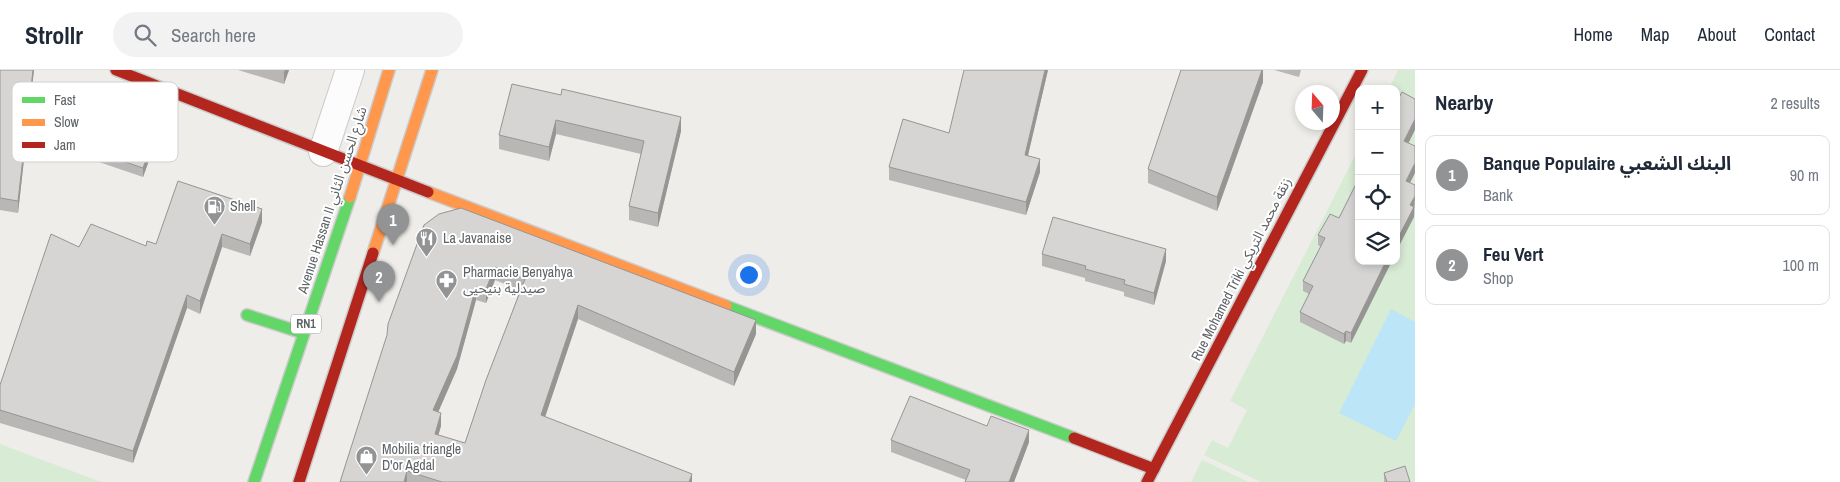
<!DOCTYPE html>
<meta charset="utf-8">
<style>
body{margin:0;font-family:"Archivo Narrow","Noto Sans Arabic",sans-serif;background:#f2f2f3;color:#1f2937}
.controls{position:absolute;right:15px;top:15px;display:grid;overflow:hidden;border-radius:10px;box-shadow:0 2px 8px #0003}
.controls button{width:45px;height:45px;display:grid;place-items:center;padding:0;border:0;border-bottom:1px solid #e0e1e3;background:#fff;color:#1f2937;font:25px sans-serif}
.compass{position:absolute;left:1295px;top:15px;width:45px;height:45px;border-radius:50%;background:#fff;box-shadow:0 2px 8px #0003;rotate:341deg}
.you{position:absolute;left:748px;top:204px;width:18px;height:18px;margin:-12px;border:4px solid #fff;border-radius:50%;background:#1a73e8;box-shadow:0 0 0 8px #1a73e833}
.badge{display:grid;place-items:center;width:32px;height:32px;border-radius:50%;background:#919394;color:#fff;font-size:16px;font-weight:700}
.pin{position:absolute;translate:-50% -41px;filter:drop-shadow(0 1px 2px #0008)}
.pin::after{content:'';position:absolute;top:26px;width:18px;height:15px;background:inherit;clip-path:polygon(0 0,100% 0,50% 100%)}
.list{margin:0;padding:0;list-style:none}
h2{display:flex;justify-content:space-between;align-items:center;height:65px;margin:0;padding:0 20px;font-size:21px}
h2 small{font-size:16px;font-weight:400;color:#747a83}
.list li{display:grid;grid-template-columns:32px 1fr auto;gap:15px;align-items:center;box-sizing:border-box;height:80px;margin:0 10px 10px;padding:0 10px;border:1px solid #e0e1e3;border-radius:10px}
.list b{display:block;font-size:19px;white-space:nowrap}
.list p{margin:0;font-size:16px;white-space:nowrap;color:#747a83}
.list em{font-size:16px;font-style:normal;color:#747a83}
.icon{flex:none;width:28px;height:28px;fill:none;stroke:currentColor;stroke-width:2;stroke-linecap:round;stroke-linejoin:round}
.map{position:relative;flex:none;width:1415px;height:412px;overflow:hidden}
header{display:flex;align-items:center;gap:30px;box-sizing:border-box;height:70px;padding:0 25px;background:#fff;border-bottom:1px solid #e0e1e3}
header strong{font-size:24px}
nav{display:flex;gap:28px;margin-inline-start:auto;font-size:18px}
.search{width:350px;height:45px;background:#f2f2f3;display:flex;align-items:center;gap:12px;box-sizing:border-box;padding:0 18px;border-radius:28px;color:#747a83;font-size:19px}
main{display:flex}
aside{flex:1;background:#fff}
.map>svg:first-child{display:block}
.green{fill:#d8ebd4}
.water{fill:#bde5f8}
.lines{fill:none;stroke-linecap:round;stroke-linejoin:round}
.street-casing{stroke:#cacaca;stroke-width:30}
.fast-casing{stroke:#cbcbcb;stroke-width:14}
.slow-casing{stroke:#cbcbcb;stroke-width:14}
.jam-casing{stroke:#cbcbcb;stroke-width:14}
.street{stroke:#fdfcfc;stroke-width:28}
.fast{stroke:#63d668;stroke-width:11}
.slow{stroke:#ff974d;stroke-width:11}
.jam{stroke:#b3261e;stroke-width:11}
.wall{fill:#b8b7b5;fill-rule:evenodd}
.shaded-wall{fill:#969594}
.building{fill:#d6d5d3;stroke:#969594;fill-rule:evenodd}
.labels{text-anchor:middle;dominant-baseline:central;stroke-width:4;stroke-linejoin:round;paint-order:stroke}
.shield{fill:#fff;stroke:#8e9295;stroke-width:1}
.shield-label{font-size:12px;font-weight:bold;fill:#5e6367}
.street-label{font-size:14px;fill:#5e6367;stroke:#fff}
.poi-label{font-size:14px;fill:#5e6367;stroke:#fff;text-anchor:start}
.key{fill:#fff;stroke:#cfd0d1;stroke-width:1}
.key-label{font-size:14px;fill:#5e6367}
</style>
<header>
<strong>Strollr</strong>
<div class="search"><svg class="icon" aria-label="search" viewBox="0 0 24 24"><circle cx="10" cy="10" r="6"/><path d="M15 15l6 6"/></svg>Search here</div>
<nav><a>Home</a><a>Map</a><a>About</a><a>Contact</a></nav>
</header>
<main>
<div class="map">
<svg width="1415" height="412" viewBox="0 0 1415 412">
<rect width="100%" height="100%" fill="#efede9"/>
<g class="green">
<path d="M1398,0H1415V412H1261L1204,385L1212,370L1228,378L1247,340L1230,331L1359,78V191H1396V19H1389Z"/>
<path d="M0,374L101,412H0Z"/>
<path d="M1202,390L1249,412H1191Z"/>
</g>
<path class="water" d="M1391,239L1415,252V334L1396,371L1339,343Z"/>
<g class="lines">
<defs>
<path id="street" d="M323,82L350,0"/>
<g id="fast">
<path d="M726,236L1074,368"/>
<path d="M247,245L303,263"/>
<path d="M254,412L350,127"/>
</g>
<g id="slow">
<path d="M428,122L726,236"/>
<path d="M350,127L389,0"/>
<path d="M373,183L432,0"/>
</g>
<g id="jam">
<path d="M116,0L428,122"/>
<path d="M1074,368L1154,399"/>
<path d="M299,412L373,183"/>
<path d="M1147,412L1362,0"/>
</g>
</defs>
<use href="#street" class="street-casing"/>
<use href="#fast" class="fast-casing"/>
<use href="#slow" class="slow-casing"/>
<use href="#jam" class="jam-casing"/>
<use href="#street" class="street"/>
<use href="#fast" class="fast"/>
<use href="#slow" class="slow"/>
<use href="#jam" class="jam"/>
</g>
<g class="wall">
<path d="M0,0H34L18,143L0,140Z"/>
<path d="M238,0H289L284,14Z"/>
<path d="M1048,0L1028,85L1040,102L1026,145L889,110V97L949,63Z"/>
<path d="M1263,0V12L1217,141L1148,113V99Z"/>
<path d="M1274,0H1301L1299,7Z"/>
<path d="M512,14L681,61L658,157L629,150V136L641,84L556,64L549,91L499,79V65Z"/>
<path d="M159,63L143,107L90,89V80Z"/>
<path d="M1359,108L1351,273L1346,271L1344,274L1300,252V242L1309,224L1303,221V211L1321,177L1318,175V165L1339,148Z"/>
<path d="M262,152L250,186L222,177L200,244L187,238L133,393L0,353V315L79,177L146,176Z"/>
<path d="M424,155L756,264L734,316L578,249L545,347L692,412H340ZM495,210L520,220L465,373L438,365L441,356L438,342L457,299L476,230L486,233Z"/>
<path d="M1042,184L1166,191L1154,235L1124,226V222L1085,211V208L1042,196Z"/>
<path d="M891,370L1029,372L1014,412H965L966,410L891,382Z"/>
<path d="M1384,403L1410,412H1384Z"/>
</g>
<g class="shaded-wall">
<path d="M33,0H34L18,143V131Z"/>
<path d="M285,0H289L284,14V2Z"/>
<path d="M1045,0H1048L1025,98V85Z"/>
<path d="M1262,0H1263V12L1217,141V127Z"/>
<path d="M681,47V61L658,157V143Z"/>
<path d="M1415,49V60L1404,82V71Z"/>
<path d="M556,50V64L549,91V77Z"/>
<path d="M159,54V63L143,107V98Z"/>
<path d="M1040,89V102L1026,145V132Z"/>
<path d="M1415,93V103L1406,121V111Z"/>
<path d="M1415,126L1414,147L1396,182V172L1410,135Z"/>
<path d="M262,139V152L250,186V174Z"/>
<path d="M222,164V177L200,244V231Z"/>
<path d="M1166,179V191L1154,235V223Z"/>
<path d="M1386,191H1392L1351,273V263Z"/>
<path d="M495,197V210L486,233V219Z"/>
<path d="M476,217V230L457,299L433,354V340Z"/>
<path d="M187,225V238L133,393V381Z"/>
<path d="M578,235V249L541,359V345Z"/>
<path d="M756,250V264L734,316V302Z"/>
<path d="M1346,261V271L1344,274V264Z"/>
<path d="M441,343V356L435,377V364Z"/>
<path d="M1029,360V372L1014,412H1009Z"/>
<path d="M407,401V412H404Z"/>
<path d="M692,404V412H689Z"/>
</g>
<g class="building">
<path d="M0,0H33L18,131L0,128Z"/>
<path d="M964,0H1045L1025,85L1040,89L1026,132L889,97L903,49L949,63Z"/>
<path d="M1181,0H1262L1217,127L1148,99Z"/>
<path d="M512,14L561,25L562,19L681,47L658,143L629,136L644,71L556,50L549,77L499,65Z"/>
<path d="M1402,22L1415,29V49L1404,71L1415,76V93L1406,111L1415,115V126L1410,135L1414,137L1396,172V33Z"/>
<path d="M106,35L159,54L143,98L90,80Z"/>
<path d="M1359,108V191H1386L1351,263L1346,261L1344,264L1300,242L1313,216L1303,211L1325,168L1318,165L1330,144L1339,148Z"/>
<path d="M178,111L262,139L250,174L222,164L200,231L187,225L133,381L0,340V315L51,164L79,177L91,154L146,176L147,171L156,174Z"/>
<path d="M461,138L756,250L734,302L578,235L541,345L692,404L689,412H442L407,401L404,412H340L387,265L388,254L424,155L439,144ZM495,197L525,209L486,310L465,373L435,364L441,343L433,340L457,286L476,217L486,219Z"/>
<path d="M1053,147L1166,179L1154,223L1124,214L1125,210L1085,199L1086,196L1042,184Z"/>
<path d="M910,326L987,356L991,346L1029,360L1009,412H965L970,400L891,370Z"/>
<path d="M1405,396L1410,412H1387L1384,403Z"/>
</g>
<defs>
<symbol id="fuel-pin" viewBox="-11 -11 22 30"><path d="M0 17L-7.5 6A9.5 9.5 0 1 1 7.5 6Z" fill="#919394" stroke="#fff"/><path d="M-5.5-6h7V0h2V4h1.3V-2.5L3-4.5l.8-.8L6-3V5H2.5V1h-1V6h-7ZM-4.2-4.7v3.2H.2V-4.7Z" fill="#fff"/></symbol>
<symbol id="restaurant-pin" viewBox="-11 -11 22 30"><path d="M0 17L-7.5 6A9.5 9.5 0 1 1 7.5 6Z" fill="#919394" stroke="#fff"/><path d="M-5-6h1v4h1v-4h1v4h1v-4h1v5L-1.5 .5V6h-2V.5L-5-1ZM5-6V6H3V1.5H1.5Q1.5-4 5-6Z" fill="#fff"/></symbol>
<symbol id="pharmacy-pin" viewBox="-11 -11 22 30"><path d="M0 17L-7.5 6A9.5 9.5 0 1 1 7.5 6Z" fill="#919394" stroke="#fff"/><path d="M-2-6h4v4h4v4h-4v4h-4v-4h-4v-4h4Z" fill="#fff"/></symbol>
<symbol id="shop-pin" viewBox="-11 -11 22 30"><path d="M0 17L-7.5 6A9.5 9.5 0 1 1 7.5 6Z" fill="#919394" stroke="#fff"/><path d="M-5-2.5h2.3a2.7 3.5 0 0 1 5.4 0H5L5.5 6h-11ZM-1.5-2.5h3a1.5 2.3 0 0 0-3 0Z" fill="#fff"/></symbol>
</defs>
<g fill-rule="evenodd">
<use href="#fuel-pin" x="202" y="124" width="25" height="34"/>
<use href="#restaurant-pin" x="414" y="156" width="25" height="34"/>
<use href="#pharmacy-pin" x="434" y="198" width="25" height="34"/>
<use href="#shop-pin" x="354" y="374" width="25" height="34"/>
</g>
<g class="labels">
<rect class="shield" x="291" y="244.5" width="30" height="19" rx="4"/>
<g class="shield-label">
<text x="306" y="254">RN1</text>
</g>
<g class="street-label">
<text transform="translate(332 130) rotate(-72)">Avenue Hassan II شارع الحسن الثاني</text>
<text transform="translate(1241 199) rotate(-63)">Rue Mohamed Triki زنقة محمد التريكي</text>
</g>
<g class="poi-label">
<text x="230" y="136">Shell</text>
<text x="443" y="168">La Javanaise</text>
<text x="463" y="202">Pharmacie Benyahya<tspan x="463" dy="16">صيدلية بنيحيى</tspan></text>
<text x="382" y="379">Mobilia triangle<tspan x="382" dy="16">D'or Agdal</tspan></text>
</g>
</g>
<rect x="12" y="12" width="166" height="80" rx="8" class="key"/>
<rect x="22" y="27" width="23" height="6" fill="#63d668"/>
<rect x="22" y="49" width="23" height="7" fill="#ff974d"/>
<rect x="22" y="72" width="23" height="6" fill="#b3261e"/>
<g class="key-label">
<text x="54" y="35">Fast</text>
<text x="54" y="57">Slow</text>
<text x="54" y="80">Jam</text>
</g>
</svg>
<div class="controls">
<button>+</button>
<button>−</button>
<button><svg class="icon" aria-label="locate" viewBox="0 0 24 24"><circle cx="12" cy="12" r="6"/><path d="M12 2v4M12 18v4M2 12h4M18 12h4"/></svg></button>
<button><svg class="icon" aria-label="layers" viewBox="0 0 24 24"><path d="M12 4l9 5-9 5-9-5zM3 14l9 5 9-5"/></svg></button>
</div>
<svg class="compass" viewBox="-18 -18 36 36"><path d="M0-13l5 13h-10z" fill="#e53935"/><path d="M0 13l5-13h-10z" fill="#747a83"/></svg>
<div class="you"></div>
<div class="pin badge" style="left:393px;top:175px">1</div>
<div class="pin badge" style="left:379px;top:232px">2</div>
</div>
<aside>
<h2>Nearby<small>2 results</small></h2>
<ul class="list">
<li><span class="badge">1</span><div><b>Banque Populaire البنك الشعبي</b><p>Bank</p></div><em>90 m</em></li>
<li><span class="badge">2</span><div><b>Feu Vert</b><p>Shop</p></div><em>100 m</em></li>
</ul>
</aside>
</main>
